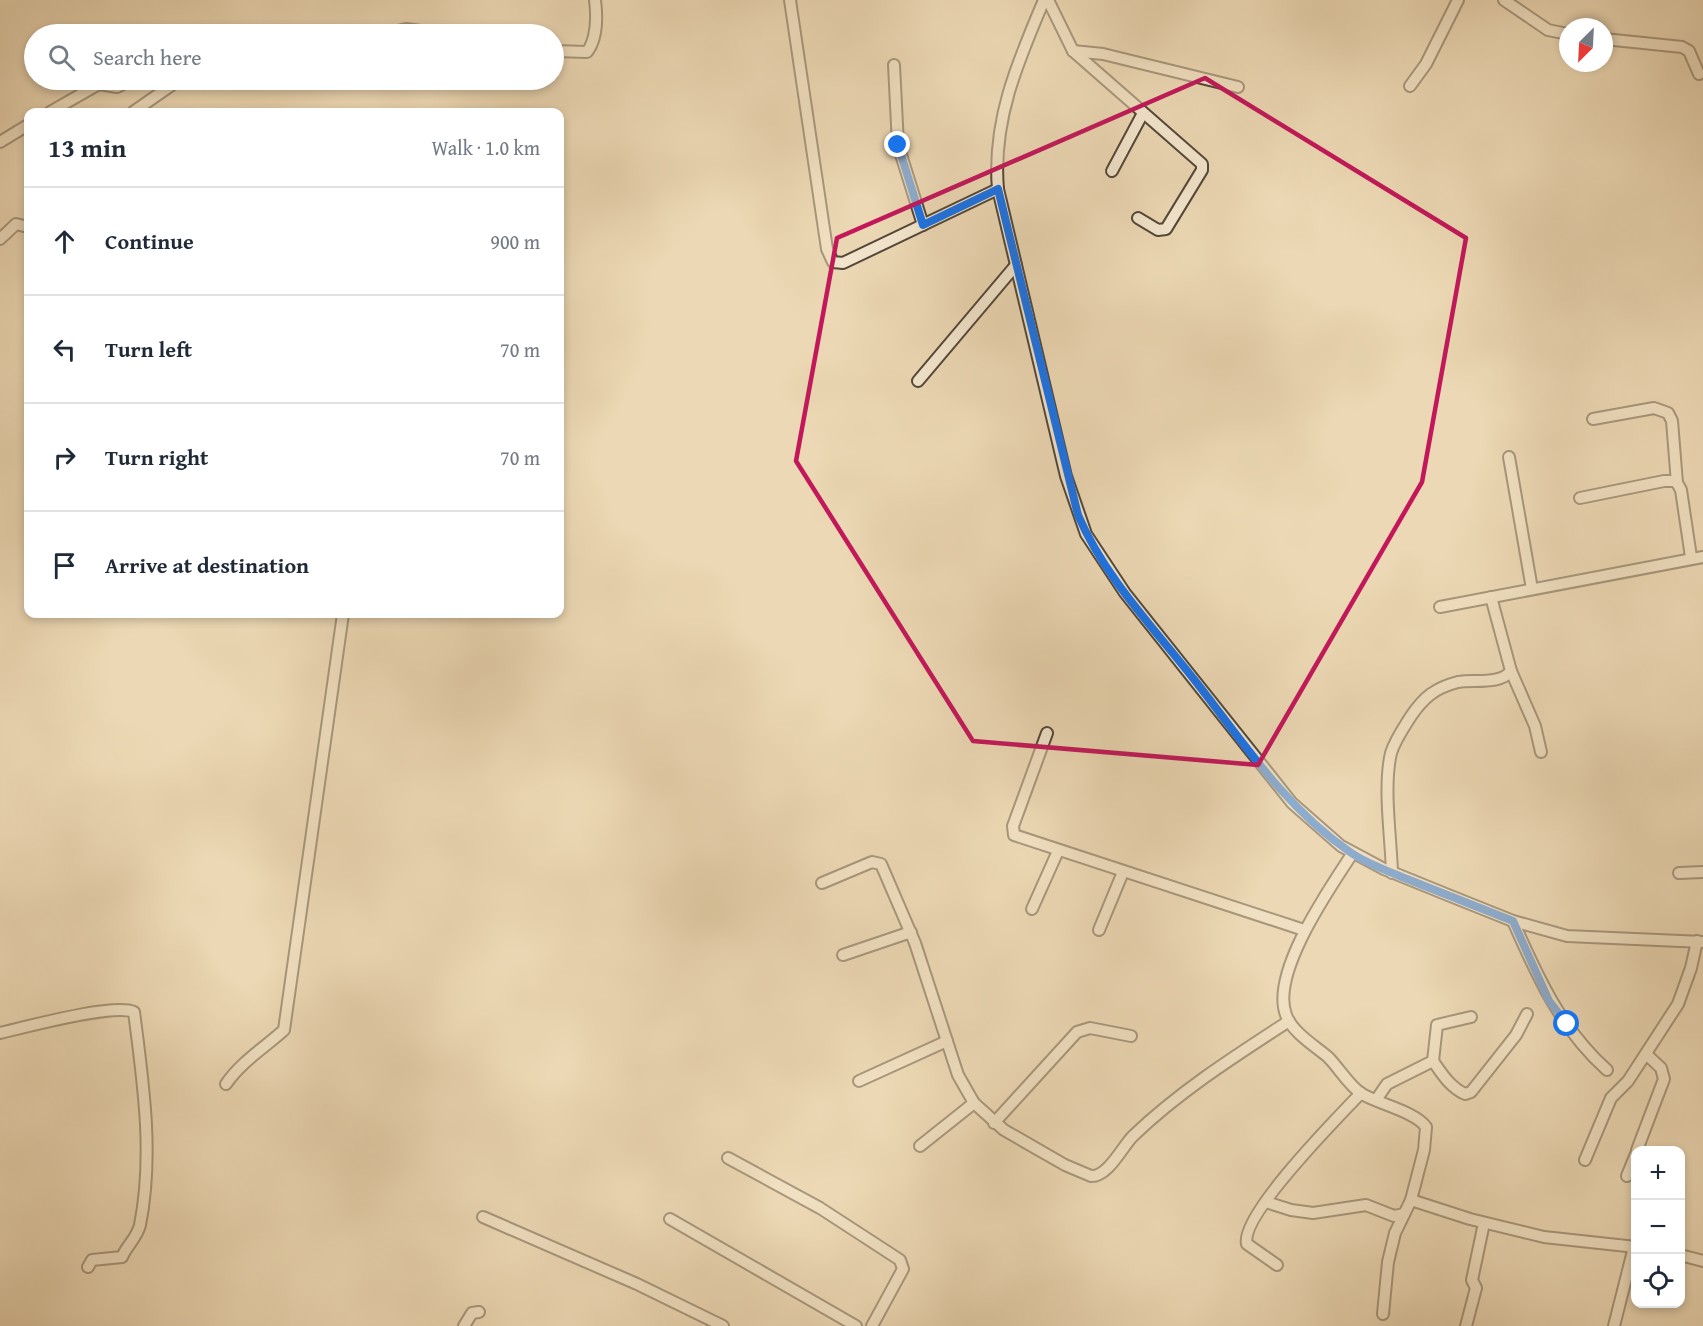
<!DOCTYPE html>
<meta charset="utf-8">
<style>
body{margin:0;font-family:"Gentium Book Plus",serif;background:#f6f6f7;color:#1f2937}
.controls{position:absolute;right:18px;bottom:18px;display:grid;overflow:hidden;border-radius:12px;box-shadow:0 3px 9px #0003}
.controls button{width:54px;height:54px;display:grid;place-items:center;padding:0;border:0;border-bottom:2px solid #e0e1e3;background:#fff;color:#1f2937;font:30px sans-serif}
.compass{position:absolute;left:1559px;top:18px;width:54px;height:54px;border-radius:50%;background:#fff;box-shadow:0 3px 9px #0003;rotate:204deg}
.stop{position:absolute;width:18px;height:18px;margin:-14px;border:4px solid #1a73e8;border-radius:50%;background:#fff}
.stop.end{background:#1a73e8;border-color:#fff;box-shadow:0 2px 6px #0008}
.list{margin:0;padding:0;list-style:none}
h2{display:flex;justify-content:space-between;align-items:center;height:78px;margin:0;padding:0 24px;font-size:26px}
h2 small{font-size:20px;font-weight:400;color:#747a83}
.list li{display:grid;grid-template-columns:39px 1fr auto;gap:18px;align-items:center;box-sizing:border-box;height:108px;padding:0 24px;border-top:2px solid #e0e1e3}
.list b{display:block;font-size:22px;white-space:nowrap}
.list em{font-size:20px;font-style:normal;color:#747a83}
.icon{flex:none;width:33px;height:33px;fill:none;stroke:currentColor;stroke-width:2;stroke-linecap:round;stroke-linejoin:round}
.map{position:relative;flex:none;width:1703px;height:1326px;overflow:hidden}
.search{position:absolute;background:#fff;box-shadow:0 3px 9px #0003;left:24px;top:24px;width:540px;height:66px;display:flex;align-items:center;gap:15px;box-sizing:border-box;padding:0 21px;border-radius:33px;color:#747a83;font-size:22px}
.panel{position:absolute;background:#fff;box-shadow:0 3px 9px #0003;left:24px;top:108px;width:540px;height:510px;border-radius:12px}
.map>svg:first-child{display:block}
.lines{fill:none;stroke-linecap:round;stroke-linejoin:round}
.minor-casing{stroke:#544739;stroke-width:14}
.minor{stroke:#f3e6ce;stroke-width:10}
.route{stroke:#1a73e8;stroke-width:8}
.marked{fill:none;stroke:#c2185b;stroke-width:4.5;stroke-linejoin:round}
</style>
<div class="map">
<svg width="1703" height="1326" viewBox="0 0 1703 1326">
<rect width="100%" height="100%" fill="#ecd8b4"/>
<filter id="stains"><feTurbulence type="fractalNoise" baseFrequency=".00333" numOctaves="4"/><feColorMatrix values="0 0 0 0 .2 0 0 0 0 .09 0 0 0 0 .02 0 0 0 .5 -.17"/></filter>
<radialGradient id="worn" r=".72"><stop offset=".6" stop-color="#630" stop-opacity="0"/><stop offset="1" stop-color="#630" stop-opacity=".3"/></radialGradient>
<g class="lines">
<defs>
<g id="minor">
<path d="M790,0L827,249L833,262L843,263L998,189"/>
<path d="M1044,0C1018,61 992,121 998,189L1066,476L1086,534L1125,593L1292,803L1341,846L1384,869L1448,895L1513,921L1567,936L1703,942"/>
<path d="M1048,0L1073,51L1202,164V170L1166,229L1158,230L1138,218"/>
<path d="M1504,0L1548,30L1568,34"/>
<path d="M384,34L406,29L444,34"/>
<path d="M1604,39L1682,47L1689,51L1699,74"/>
<path d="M554,51L587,52C597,39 597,16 595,0"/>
<path d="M1073,51L1103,54L1238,87"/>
<path d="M894,65L898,145L923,225"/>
<path d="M208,80L215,83L233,80"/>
<path d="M1410,86L1426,64L1458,0"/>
<path d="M50,112L99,84L117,87L131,80"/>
<path d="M133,112L179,80"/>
<path d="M0,142L28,125"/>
<path d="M1112,171L1143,113"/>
<path d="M0,239L16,224L28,227"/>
<path d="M918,381L1016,265"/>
<path d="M1593,419L1654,408L1668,413L1672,421L1677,483"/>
<path d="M1509,457L1532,589"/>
<path d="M1580,498L1664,481H1676L1681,490L1691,557"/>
<path d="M1440,607L1703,557"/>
<path d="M1511,671L1535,726L1541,752"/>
<path d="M1047,733L1013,826L1014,835L1304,930"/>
<path d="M1352,854C1330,888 1270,973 1286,1015C1292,1032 1315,1046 1328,1057C1339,1068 1349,1086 1362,1094C1379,1104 1416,1112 1426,1127L1424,1150L1411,1200L1395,1233L1388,1262L1383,1314"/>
<path d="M1392,873C1391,837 1383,787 1391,753C1395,740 1404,727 1411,716C1424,697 1435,688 1458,682C1474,679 1500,685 1511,671L1491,597"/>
<path d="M1679,873L1703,872"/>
<path d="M822,883L872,862L881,864L915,943L958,1075L974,1103L1004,1130L1065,1165L1091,1176C1108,1177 1122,1147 1133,1136C1180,1091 1235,1056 1289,1021"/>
<path d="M1032,909L1058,851"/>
<path d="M1513,921C1537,976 1561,1029 1607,1070"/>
<path d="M1099,930L1123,872"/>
<path d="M843,955L911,932"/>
<path d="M0,1033C26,1027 113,1003 134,1012C143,1082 154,1154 140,1225C137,1238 127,1245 122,1257L92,1260L88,1267"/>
<path d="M1433,1061C1442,1074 1450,1087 1465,1094L1471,1092L1516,1035L1527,1014"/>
<path d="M859,1081L947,1041"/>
<path d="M226,1084C241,1062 264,1048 284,1030L343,614"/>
<path d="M1376,1100L1387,1084L1433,1061L1437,1025L1471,1017"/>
<path d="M994,1123L1077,1032L1090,1028L1131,1036"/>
<path d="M920,1146L974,1103"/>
<path d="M1637,1150L1664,1079L1661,1068L1646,1054"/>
<path d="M728,1158L820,1208L900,1260L903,1269L872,1326"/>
<path d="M1585,1160L1611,1098L1628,1081L1678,1004L1691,968L1697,941"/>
<path d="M1627,1176L1636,1154"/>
<path d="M1411,1200L1470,1219L1544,1237L1636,1247"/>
<path d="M1266,1202L1291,1210L1313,1213L1366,1205L1394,1216L1404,1214"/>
<path d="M483,1217L637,1284L723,1326"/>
<path d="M670,1219L856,1326"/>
<path d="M1680,1255L1703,1261"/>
<path d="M1277,1265L1247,1244C1239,1217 1340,1115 1361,1093"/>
<path d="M464,1326L472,1313L479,1312"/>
<path d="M1466,1326L1476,1288L1472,1280L1484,1223"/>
<path d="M1614,1326L1634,1247"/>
</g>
</defs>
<use href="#minor" class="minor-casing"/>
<use href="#minor" class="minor"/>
</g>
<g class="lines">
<path class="route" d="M898,145L923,225L998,189L1078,515C1104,576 1152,626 1193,678C1241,739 1284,807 1350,852C1367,864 1388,871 1407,879C1442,893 1477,907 1513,921L1549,1001L1567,1024"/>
</g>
<path d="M0 0H1703V1326H0ZM1205,78L1466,238L1422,482L1258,765L973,741L796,461L837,238Z" fill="#ecd8b4" fill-opacity=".55" fill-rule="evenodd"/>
<path class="marked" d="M1205,78L1466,238L1422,482L1258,765L973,741L796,461L837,238Z"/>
<rect width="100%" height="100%" filter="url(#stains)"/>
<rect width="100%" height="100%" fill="url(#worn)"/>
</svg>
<div class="controls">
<button>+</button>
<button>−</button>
<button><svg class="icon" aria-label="locate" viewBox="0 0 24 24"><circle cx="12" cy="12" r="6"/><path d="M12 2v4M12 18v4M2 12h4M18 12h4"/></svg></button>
</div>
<svg class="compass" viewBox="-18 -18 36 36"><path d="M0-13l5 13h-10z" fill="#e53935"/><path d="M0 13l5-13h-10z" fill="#747a83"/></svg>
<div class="stop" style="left:1567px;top:1024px"></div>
<div class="stop end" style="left:898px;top:145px"></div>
<div class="search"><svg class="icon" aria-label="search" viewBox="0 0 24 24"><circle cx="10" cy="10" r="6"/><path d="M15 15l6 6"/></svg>Search here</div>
<section class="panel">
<h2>13 min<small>Walk · 1.0 km</small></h2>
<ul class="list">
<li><svg class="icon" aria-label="ahead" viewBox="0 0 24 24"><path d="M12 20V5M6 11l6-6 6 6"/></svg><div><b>Continue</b></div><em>900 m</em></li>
<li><svg class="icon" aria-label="left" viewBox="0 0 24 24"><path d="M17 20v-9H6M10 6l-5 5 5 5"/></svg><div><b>Turn left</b></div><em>70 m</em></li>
<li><svg class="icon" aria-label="right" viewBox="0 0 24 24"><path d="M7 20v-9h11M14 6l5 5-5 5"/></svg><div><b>Turn right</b></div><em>70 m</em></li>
<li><svg class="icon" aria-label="arrive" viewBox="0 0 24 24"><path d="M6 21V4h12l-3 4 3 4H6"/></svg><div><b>Arrive at destination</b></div></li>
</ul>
</section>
</div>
